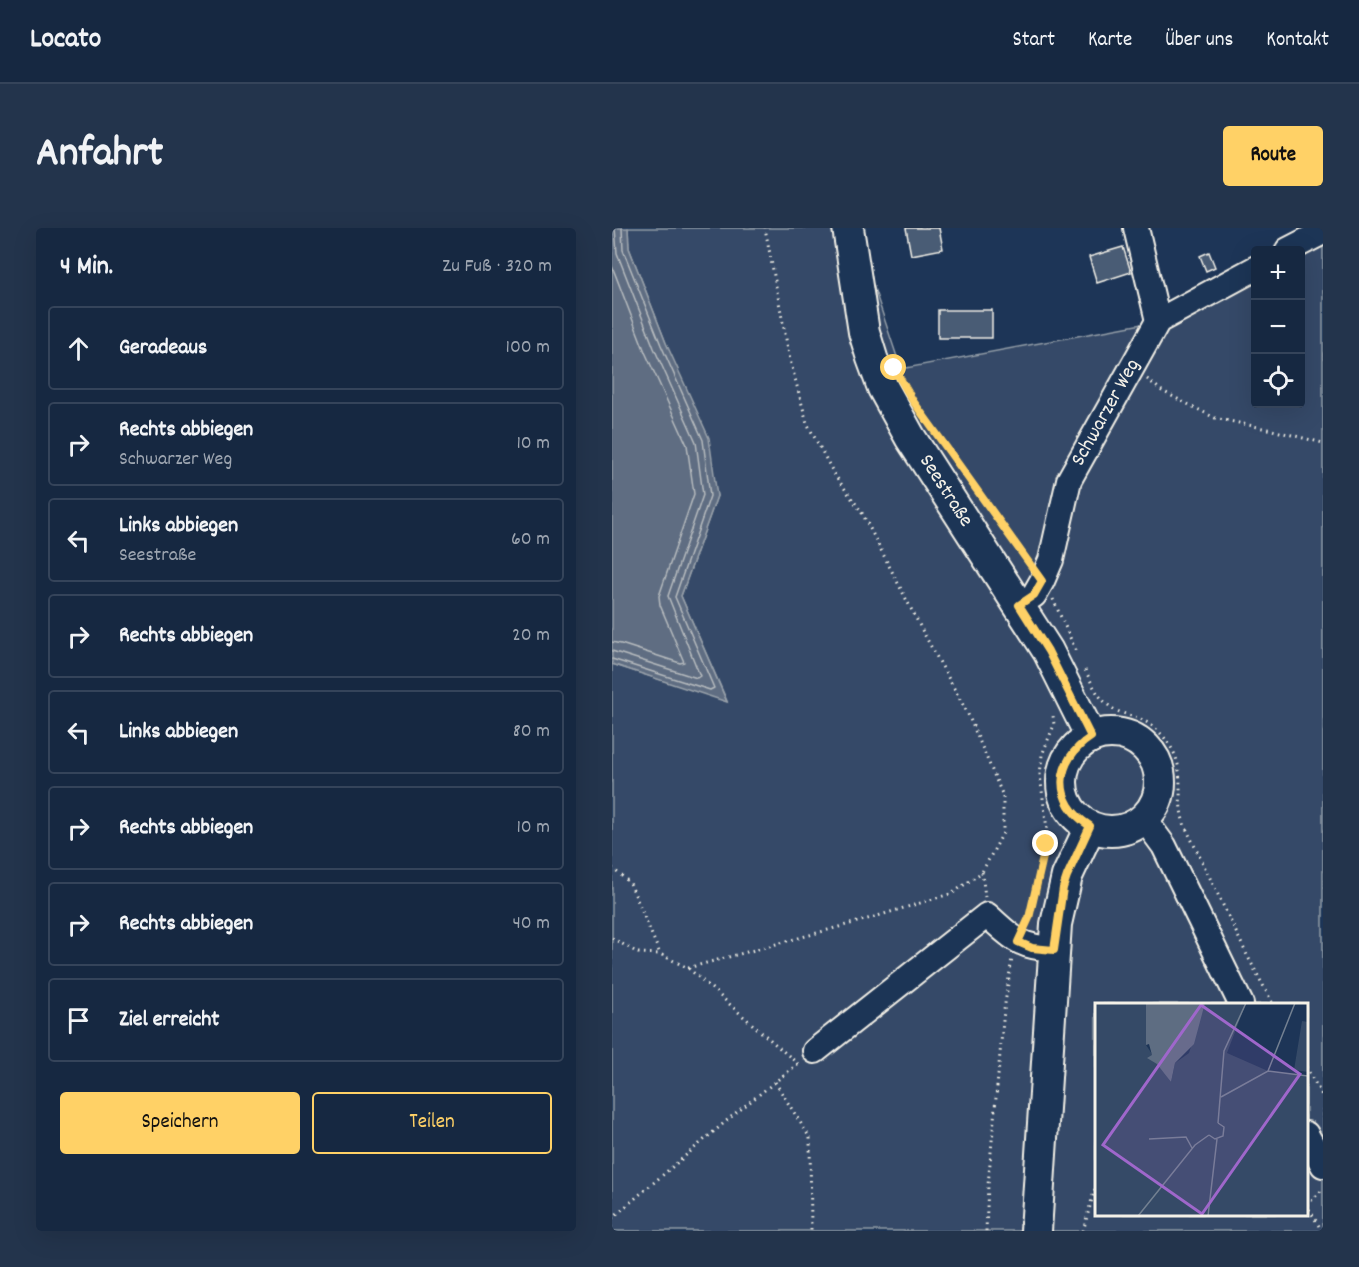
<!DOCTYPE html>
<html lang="de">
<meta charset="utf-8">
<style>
body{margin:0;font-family:Dekko,sans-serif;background:#23344c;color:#f1f3f6}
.controls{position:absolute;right:18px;top:18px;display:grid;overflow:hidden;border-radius:6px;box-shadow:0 6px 24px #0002}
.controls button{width:54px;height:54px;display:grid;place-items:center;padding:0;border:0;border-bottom:2px solid #35445a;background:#162841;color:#f1f3f6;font:30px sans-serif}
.stop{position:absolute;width:18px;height:18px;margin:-14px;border:4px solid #ffd166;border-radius:50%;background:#fff}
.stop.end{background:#ffd166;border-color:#fff;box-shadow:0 2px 6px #0008}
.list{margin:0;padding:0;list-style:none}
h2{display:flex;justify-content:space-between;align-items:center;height:78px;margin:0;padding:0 24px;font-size:26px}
h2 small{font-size:20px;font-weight:400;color:#9ea6b1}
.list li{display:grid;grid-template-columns:39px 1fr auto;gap:18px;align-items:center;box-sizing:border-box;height:84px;margin:0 12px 12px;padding:0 12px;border:2px solid #35445a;border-radius:6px}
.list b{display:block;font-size:22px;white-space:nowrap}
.list p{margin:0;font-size:20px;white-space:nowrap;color:#9ea6b1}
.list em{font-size:20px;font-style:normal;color:#9ea6b1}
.actions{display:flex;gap:12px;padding:18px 24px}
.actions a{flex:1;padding:14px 0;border:2px solid #ffd166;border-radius:6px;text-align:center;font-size:21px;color:#ffd166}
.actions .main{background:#ffd166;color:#111}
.icon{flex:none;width:33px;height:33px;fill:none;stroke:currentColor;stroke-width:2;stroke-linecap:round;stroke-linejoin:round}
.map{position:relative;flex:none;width:711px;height:1003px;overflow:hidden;border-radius:6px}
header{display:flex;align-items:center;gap:36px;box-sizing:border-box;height:84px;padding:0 30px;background:#162841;border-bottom:2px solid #35445a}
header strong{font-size:28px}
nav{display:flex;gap:33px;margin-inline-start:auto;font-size:21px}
.intro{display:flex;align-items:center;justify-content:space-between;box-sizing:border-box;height:144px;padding:0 36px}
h1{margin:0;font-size:42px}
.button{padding:15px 27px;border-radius:6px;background:#ffd166;color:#111;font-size:21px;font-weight:700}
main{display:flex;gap:36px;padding:0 36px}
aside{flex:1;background:#162841;border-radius:6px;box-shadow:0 6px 24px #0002}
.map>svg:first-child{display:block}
.green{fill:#354a67;stroke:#949ea8;stroke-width:1.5;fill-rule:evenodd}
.water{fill:#5e6d82;stroke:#9aa2ab;stroke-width:1.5}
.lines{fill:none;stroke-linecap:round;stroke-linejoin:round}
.shore{stroke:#b8bcbf;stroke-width:1.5}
.building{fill:#485b74;stroke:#f4f1e8;stroke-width:1.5}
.minor-casing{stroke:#f4f1e8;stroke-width:28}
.major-casing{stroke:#f4f1e8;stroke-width:34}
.path{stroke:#f4f1e8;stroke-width:3;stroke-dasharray:1.5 4.5;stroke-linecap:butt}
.minor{stroke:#1d3557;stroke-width:24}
.major{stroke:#1d3557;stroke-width:30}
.route{stroke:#ffd166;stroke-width:8}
.labels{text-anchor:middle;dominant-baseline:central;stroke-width:5;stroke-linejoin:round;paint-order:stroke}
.street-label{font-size:21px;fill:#f4f1e8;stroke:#1d3557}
.inset-road{fill:none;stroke:#738091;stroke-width:1.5}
.view{fill:#9f67cb;fill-opacity:0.15;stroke:#9f67cb;stroke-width:3}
.inset-edge{fill:none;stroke:#f4f1e8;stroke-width:3}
</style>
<header>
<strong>Locato</strong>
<nav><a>Start</a><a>Karte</a><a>Über uns</a><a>Kontakt</a></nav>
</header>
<div class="intro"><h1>Anfahrt</h1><a class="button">Route</a></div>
<main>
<aside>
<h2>4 Min.<small>Zu Fuß · 320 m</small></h2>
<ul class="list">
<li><svg class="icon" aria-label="ahead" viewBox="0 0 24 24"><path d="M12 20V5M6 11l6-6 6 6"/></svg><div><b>Geradeaus</b></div><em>100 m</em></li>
<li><svg class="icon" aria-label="right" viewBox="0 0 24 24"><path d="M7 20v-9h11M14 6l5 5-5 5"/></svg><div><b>Rechts abbiegen</b><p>Schwarzer Weg</p></div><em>10 m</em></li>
<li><svg class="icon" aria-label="left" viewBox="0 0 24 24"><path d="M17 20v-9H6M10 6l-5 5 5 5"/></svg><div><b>Links abbiegen</b><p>Seestraße</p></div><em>60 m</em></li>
<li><svg class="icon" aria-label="right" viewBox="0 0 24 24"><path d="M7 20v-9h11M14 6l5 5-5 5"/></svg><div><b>Rechts abbiegen</b></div><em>20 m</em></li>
<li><svg class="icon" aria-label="left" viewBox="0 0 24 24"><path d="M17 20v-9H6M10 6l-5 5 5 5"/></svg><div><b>Links abbiegen</b></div><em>80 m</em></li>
<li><svg class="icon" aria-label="right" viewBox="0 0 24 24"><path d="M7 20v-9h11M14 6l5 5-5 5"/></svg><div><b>Rechts abbiegen</b></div><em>10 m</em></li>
<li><svg class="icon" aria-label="right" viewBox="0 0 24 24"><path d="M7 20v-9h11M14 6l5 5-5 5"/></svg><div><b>Rechts abbiegen</b></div><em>40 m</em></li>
<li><svg class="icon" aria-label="arrive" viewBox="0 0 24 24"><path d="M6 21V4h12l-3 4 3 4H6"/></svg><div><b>Ziel erreicht</b></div></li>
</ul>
<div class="actions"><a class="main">Speichern</a><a>Teilen</a></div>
</aside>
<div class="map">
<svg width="711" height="1003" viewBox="0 0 711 1003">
<rect width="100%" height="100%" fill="#1d3557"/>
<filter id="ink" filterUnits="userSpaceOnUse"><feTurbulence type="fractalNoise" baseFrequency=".0167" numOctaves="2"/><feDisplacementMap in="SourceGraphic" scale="12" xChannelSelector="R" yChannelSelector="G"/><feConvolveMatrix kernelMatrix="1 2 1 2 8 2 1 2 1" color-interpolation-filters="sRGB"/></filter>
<g filter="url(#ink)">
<path class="green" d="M16,0H242L289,141L546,93L643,40L644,176H688V22L711,4V1003H0V436L115,473L69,368L105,268L54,115L17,20ZM484,776H694V986H484Z"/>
<path class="water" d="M0,0H16L17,20L54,115L97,210L105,268L69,368L115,474L0,436Z"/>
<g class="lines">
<g class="shore">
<path d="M0,38L33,124L75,217L82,266L47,368L48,377L72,434L68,435L9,416L0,414"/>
<path d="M0,423L85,450L88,448L56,368L91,267L84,214L42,120L5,25L3,0"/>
<path d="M0,431L98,462L102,460L63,369L98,268L91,212L49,117L11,22L10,0"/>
</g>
</g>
<g class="building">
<path d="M294,0H327L331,21L299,27Z"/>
<path d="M511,19L519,44L485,55L477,29Z"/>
<path d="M597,24L603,39L594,43L588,28Z"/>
<rect x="326" y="82" width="54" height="28"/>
</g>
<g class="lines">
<defs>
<g id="minor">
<path d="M524,0L546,93"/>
<path d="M676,22L711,4"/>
<path id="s1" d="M407,377L422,367L430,353L439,332L457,252L546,93L644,40"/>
<path d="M532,591L552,618L629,776"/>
<path d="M203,823L375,687C401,710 406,719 442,721"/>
<path d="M694,906L711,937"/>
</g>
<g id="major">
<path id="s2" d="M236,0L252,104L260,130L271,160L298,209L436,423L479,509"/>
<circle cx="499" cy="554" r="49"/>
<path d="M424,1003L444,696L455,648L478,599"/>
</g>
</defs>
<use href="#minor" class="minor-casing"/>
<use href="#major" class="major-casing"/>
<g class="path">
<path d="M535,151L550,163L603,190L660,202L711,215"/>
<path d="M336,222L416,333"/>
<path d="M441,371L464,423"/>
<path d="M473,442C479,453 484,466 493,474C502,484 514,486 526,490C541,496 552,507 560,521C574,545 563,572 573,598L635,727L661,776"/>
<path d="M0,640L18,655L48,726"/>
<path d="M370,644L373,669"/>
<path d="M415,694L436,609L428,547L430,527L442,497L441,487"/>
<path d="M0,710L26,725L48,726L76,740L186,836"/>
<path d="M76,740L249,693L341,665L370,644L391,605V568L355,484L311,404L249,283L222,246L195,195L178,132L153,0"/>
<path d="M694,839L711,869"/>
<path d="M163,854L198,910L199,1003"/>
<path d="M694,976L710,1003"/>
<path d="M695,977L711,961"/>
<path d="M0,990L125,884L187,835"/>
<path d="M374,1003L376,957L392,782L400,730"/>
<path d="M471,1003L484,957"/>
</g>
<use href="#minor" class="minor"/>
<use href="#major" class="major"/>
</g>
</g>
<g class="lines" filter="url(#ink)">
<path class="route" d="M282,140L301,173L430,353L422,367L407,377L436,423L479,509C442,533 440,574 478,598L455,648L451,660L442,722L420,720L406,714L417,690L434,616"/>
</g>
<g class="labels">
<g class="street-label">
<text stroke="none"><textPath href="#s1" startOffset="216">Schwarzer Weg</textPath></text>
<text stroke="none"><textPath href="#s2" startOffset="285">Seestraße</textPath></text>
</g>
</g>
<g transform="translate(483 775)">
<rect width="213" height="213" fill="#1d3557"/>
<path d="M0,0H51V42L76,79L80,60L94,50L110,0H151L132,50L173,68L213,73V213H0ZM207,18L213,19V69L199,67Z" fill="#354a67"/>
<path d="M51,0H110L99,41L80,60L76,79L62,61L52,55L57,52L54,41L51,42Z" fill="#5e6d82"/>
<path class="inset-road" d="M173,68L200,0M126,94L173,68L213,73M123,120L129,48L151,0M114,132L120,136L128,133L129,124L123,120M54,136L91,134L97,145M43,213L100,142L114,132M113,213L122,136"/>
<path class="view" d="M106,2L205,71L107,211L8,142Z"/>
<rect width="213" height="213" class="inset-edge"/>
</g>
</svg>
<div class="controls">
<button>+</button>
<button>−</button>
<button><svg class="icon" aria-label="locate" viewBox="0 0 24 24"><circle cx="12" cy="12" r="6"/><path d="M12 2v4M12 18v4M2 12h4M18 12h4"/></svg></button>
</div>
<div class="stop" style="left:282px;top:140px"></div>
<div class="stop end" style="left:434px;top:616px"></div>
</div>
</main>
